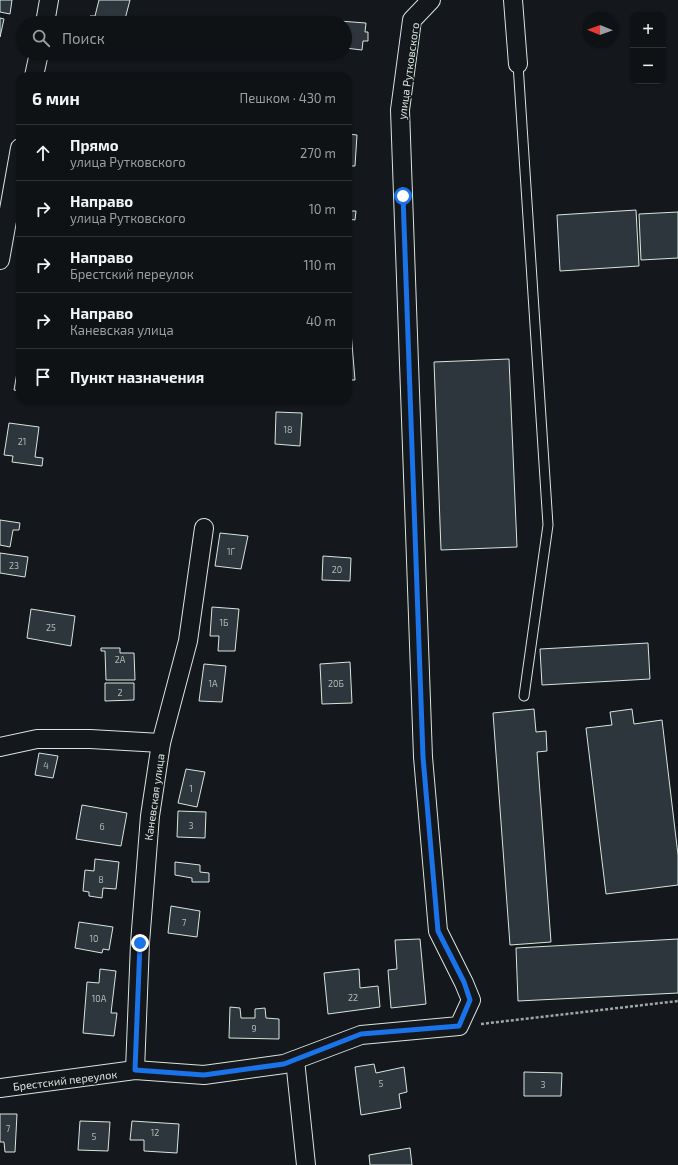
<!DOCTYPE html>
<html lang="ru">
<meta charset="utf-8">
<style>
body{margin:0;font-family:"Exo 2",sans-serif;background:#1d2022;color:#f1f3f6}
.controls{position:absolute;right:12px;top:12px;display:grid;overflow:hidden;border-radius:8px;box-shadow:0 1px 3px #0004}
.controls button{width:36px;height:36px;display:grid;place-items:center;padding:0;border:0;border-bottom:1px solid #2f3234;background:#0f1215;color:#f1f3f6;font:20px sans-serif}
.compass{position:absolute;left:582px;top:12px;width:36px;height:36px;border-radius:50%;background:#0f1215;box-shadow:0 1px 3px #0004;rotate:271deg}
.stop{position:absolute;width:12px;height:12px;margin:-9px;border:3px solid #1a73e8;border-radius:50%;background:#fff}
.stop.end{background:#1a73e8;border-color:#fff;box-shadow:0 1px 4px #0008}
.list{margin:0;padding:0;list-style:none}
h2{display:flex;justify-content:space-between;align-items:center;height:52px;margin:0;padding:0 16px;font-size:17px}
h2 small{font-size:13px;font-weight:400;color:#9b9ea0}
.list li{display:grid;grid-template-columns:26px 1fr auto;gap:12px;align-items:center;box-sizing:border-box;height:56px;padding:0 16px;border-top:1px solid #2f3234}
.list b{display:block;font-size:15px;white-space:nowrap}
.list p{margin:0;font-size:13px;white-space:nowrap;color:#9b9ea0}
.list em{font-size:13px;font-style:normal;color:#9b9ea0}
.icon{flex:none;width:22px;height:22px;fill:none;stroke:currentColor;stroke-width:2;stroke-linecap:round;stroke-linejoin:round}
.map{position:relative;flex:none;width:678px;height:1165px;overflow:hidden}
.search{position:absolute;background:#0f1215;box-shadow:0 1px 3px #0004;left:16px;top:16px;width:336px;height:44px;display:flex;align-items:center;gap:10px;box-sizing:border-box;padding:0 14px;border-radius:22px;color:#9b9ea0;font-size:15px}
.panel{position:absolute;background:#0f1215;box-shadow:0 1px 3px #0004;left:16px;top:72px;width:336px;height:332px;border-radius:12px}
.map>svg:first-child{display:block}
.building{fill:#2c363c;stroke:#d8e6dc}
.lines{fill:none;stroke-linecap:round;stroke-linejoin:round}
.lane-casing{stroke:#d8e6dc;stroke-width:11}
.street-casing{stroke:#d8e6dc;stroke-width:20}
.path{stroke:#9da8a2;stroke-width:2.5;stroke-dasharray:3 2;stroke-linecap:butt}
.lane{stroke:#14181c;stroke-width:9}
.street{stroke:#14181c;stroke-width:18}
.route{stroke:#1a73e8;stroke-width:5}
.labels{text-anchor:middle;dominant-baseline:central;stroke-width:3;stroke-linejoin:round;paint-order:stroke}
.number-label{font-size:9px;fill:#adbab4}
.street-label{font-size:11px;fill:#d8e6dc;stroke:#14181c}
</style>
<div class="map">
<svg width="678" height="1165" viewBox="0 0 678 1165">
<rect width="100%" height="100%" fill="#14181c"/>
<g class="building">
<path d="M0,0H12L10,14L0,12Z"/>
<path d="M99,0H130L124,23H88L90,16H95Z"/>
<path d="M0,18L4,19L0,37Z"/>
<path d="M339,21L366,23L365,32H368V41H363L362,50L345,48V23H339Z"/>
<path d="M348,134L357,135L355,166H348Z"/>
<path d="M636,210L639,266L560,271L557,215Z"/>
<path d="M348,211H356L355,220L348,219Z"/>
<path d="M678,212V258L641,260L639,214Z"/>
<path d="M348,332H351L355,380H348Z"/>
<path d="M509,359L517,547L441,550L434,362Z"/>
<path d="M18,367L20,368V391L14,390Z"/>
<path d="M276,412L302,413L300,446L275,444Z"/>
<path d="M9,423L39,427L35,457L43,458L42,466L12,462L13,456L4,455Z"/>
<path d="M0,520L20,523L19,530H13L10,547L0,545Z"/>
<path d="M220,533L248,536L241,569L215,566Z"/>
<path d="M0,553L28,557L25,577L0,573Z"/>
<path d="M323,556L351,558L350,581L322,580Z"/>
<path d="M212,607L239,609L235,651H218L219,636H210Z"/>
<path d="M31,609L75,616L71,646L27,638Z"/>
<path d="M648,643L650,679L542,685L540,649Z"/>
<path d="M101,648H120V653H134L135,680H106L105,651H101Z"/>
<path d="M350,662L352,703L322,704L320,664Z"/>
<path d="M204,664L226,666L222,702L199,701Z"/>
<path d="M105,683H134V700L105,701Z"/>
<path d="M534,709L536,732L546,731L547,751L537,752L551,942L510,945L493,713Z"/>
<path d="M632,709L634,724L662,720L678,855V885L606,894L586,728L612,725L610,712Z"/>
<path d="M39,753L58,756L53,778L35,775Z"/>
<path d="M186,769L205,772L197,807L178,803Z"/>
<path d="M82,805L127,813L121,846L76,839Z"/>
<path d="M178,811L206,812L205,838L177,837Z"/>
<path d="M95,859L119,862L116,889L103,888L102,898L89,896V892L83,891L85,870L94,871Z"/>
<path d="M175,862L200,865V872L209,873V882H192V878L175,875Z"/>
<path d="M171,906L200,911L197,937L168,933Z"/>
<path d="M79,922L113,927L109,950L103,949L102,953L75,948Z"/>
<path d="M420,939L426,1004L391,1008L388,970L397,969L395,940Z"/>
<path d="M678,939V993L518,1001L516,948Z"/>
<path d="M100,969L116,971L111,1013H117L114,1036L83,1033L87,982L99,983Z"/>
<path d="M359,969L360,988L378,986L380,1007L328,1014L324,973Z"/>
<path d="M230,1007L240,1008L241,1018H255V1009L265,1008L266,1018L279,1019V1039L229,1038Z"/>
<path d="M374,1064L376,1073L404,1067L407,1092L399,1094L401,1108L361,1115L355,1067Z"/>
<path d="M524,1072L562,1073L561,1096H524Z"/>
<path d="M0,1114H17L15,1152H5L4,1142H0Z"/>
<path d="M80,1121L110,1122L108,1151L78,1150Z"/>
<path d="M132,1121L179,1124L177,1153L144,1151V1140H130Z"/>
<path d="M410,1148L412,1165H370L369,1155Z"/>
</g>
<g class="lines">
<defs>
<path id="lane" d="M518,64L548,525L524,696"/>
<g id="street">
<path d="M513,0L518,64"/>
<path d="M45,23L49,0"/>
<path d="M34,76L39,53"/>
<path d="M0,260L20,148"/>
<path d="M0,747L37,739H90L161,743"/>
<path d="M295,1060L306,1165"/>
<path d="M135,1070L140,943L150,816L161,743L188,641L204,528"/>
<path d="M0,1088L135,1070L204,1075L284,1064L361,1035L459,1026L471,1000L464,983L438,931L423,757L400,110L412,20L431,0"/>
</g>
</defs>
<use href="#lane" class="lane-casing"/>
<use href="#street" class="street-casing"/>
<path class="path" d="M481,1024L678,1001"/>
<use href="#lane" class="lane"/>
<use href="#street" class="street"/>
</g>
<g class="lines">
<path class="route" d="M140,943L135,1070L204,1075L284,1064L361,1034L459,1026L470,1000L464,982L438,931L423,757L403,196"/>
</g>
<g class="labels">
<g class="number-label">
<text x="288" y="429">18</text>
<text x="22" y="441">21</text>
<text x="231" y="551">1Г</text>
<text x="14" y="565">23</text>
<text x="337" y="569">20</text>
<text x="224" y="622">1Б</text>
<text x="51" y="627">25</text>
<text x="120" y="659">2А</text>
<text x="213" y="683">1А</text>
<text x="336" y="683">20Б</text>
<text x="120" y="692">2</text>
<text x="46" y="765">4</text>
<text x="191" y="788">1</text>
<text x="191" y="825">3</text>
<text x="102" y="826">6</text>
<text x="101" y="879">8</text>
<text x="184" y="922">7</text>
<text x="94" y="938">10</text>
<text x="353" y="997">22</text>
<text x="99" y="998">10А</text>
<text x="254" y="1028">9</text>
<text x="381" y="1083">5</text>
<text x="543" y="1084">3</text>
<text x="8" y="1128">7</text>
<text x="155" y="1132">12</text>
<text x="94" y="1136">5</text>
</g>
<g class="street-label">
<text transform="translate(408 71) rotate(-82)">улица Рутковского</text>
<text transform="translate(154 797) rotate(-82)">Каневская улица</text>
<text transform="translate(65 1080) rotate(-7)">Брестский переулок</text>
</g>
</g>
</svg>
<div class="controls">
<button>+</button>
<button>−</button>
</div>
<svg class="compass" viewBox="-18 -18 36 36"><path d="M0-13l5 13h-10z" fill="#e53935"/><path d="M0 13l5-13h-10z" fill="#9b9ea0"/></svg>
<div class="stop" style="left:403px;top:196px"></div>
<div class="stop end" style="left:140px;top:943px"></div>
<div class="search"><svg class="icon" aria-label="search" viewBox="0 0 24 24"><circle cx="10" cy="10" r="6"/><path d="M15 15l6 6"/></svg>Поиск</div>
<section class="panel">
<h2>6 мин<small>Пешком · 430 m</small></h2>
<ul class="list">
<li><svg class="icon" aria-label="ahead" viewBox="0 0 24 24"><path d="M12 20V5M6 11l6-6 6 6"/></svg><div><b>Прямо</b><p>улица Рутковского</p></div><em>270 m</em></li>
<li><svg class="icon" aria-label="right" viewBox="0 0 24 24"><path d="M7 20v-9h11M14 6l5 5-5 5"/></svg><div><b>Направо</b><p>улица Рутковского</p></div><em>10 m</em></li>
<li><svg class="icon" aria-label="right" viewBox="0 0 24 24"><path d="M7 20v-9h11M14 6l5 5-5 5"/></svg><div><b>Направо</b><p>Брестский переулок</p></div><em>110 m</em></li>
<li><svg class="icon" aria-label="right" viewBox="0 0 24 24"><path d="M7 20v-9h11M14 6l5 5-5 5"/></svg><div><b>Направо</b><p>Каневская улица</p></div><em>40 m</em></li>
<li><svg class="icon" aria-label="arrive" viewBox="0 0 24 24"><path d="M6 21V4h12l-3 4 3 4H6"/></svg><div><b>Пункт назначения</b></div></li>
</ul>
</section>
</div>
